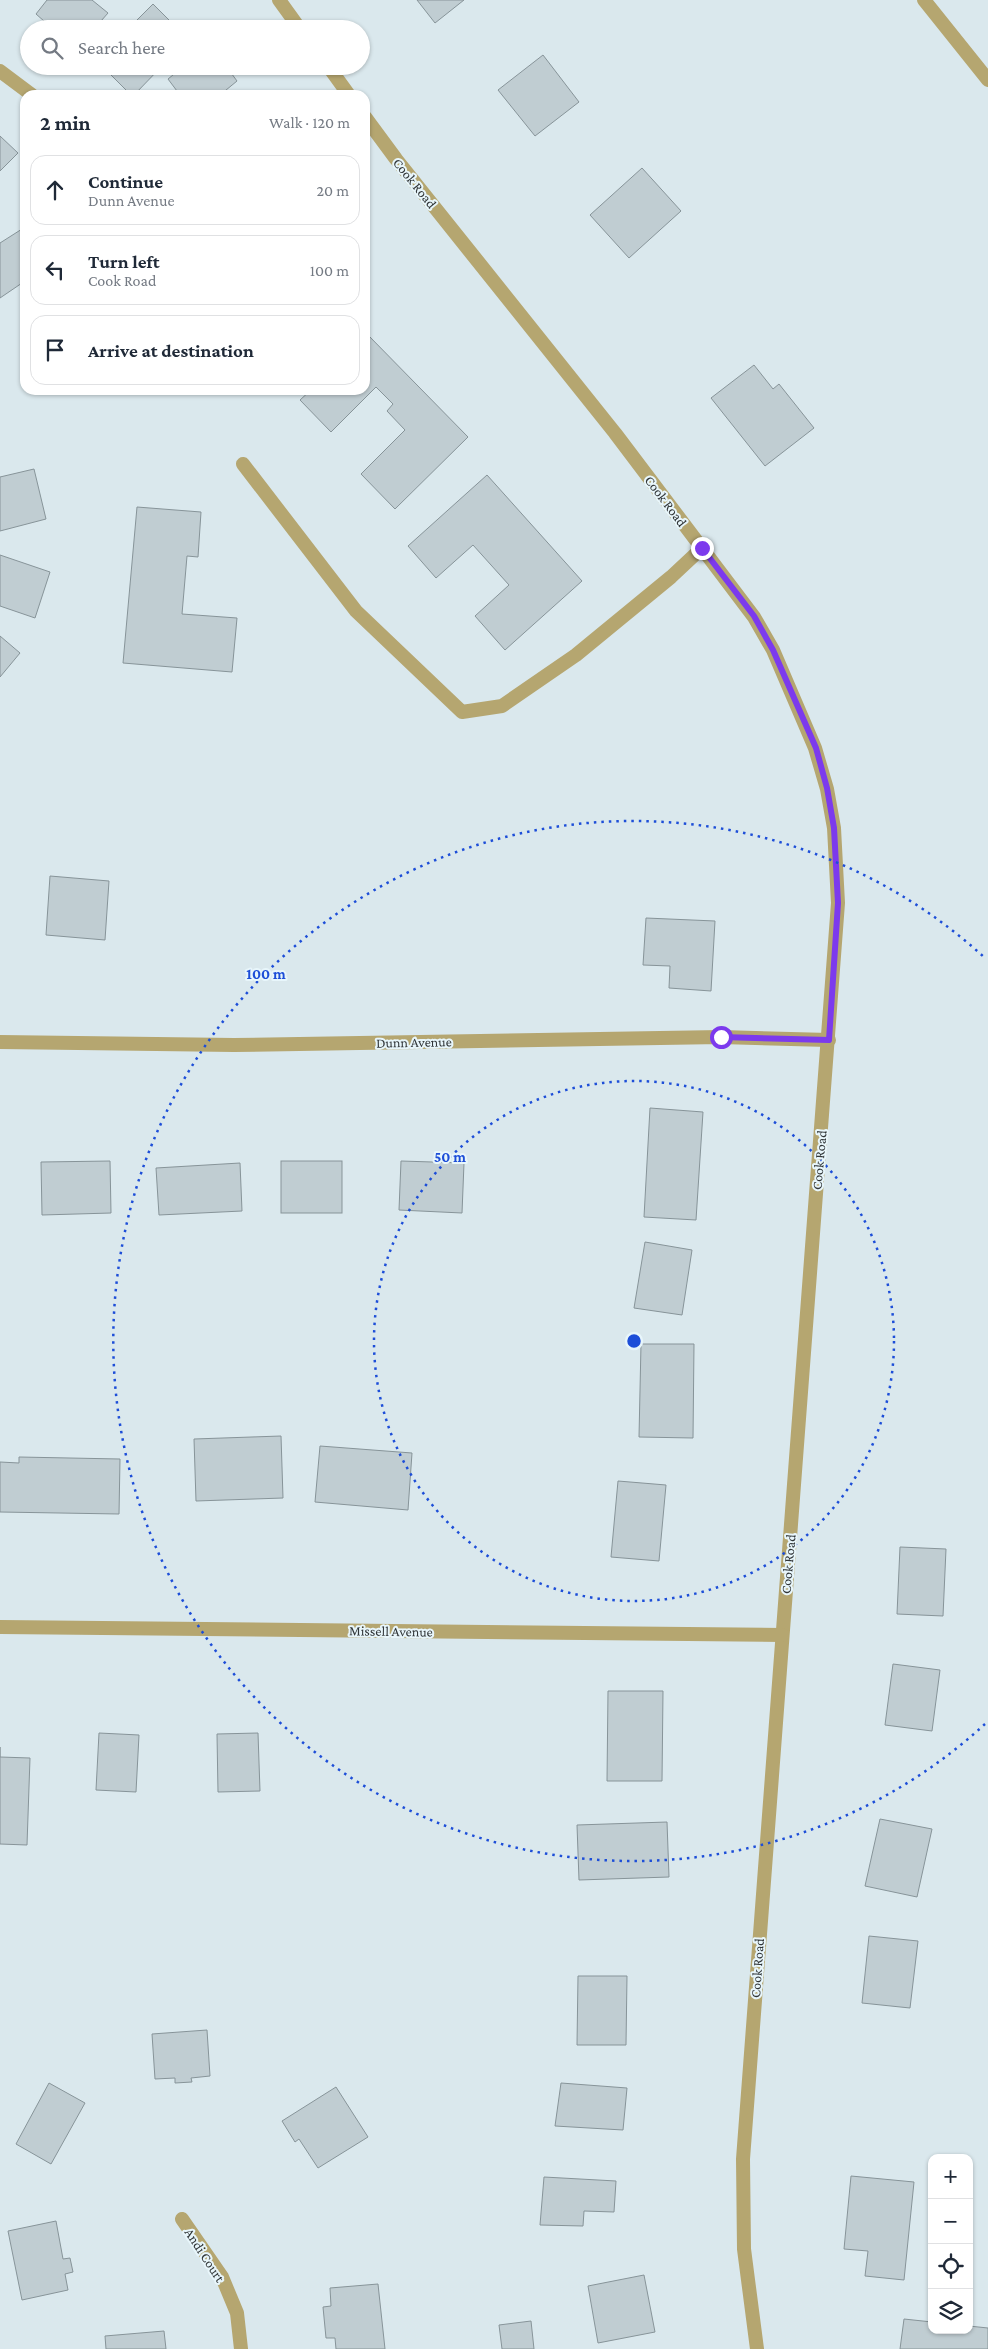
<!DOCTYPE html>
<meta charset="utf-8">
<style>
body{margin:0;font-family:"Crimson Pro",serif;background:#f6f6f7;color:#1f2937}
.controls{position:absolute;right:15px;bottom:15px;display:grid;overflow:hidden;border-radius:10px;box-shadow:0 1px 4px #0004}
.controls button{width:45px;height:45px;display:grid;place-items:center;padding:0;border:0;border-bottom:1px solid #e0e1e3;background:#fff;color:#1f2937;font:25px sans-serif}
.stop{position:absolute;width:15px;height:15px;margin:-11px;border:4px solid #7c3aed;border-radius:50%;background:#fff}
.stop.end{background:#7c3aed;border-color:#fff;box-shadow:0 1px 5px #0008}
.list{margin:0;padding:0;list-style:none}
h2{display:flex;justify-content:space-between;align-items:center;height:65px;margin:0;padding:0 20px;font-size:21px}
h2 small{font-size:16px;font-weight:400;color:#747a83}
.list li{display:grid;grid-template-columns:32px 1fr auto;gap:15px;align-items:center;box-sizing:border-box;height:70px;margin:0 10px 10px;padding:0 10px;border:1px solid #e0e1e3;border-radius:15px}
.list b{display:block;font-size:19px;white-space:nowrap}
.list p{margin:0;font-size:16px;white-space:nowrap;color:#747a83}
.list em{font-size:16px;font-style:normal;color:#747a83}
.icon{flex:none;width:28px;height:28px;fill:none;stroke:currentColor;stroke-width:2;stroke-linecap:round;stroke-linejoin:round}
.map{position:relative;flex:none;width:988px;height:2349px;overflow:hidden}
.search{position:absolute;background:#fff;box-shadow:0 1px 4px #0004;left:20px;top:20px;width:350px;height:55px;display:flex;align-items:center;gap:12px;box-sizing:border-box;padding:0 18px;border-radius:28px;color:#747a83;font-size:19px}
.panel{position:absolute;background:#fff;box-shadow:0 1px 4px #0004;left:20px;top:90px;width:350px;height:305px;border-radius:15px}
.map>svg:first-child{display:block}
.building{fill:#c0cdd2;stroke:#879499}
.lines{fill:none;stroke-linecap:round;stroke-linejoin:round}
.service{stroke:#b5a670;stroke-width:14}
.minor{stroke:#b5a670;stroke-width:14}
.route{stroke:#7c3aed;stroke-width:6}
.ring{fill:none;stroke:#1d4ed8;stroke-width:2.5;stroke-dasharray:2.5 5}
.labels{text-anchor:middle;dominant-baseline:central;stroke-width:4;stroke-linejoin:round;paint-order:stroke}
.street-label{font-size:14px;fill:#303537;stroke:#e8f6fb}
.centre{fill:#1d4ed8;stroke:#e8f6fb;stroke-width:2.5}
.ring-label{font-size:15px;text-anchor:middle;font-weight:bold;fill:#1d4ed8;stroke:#e8f6fb;stroke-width:4;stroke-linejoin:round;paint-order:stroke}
</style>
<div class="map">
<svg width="988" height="2349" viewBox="0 0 988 2349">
<rect width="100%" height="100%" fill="#dae8ed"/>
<g class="building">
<path d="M47,0H92L108,13L94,29H53L36,14Z"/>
<path d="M417,0H464L435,23Z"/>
<path d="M153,4L178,29H128Z"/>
<path d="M543,55L579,102L535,136L498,90Z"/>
<path d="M102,66H162L134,95H131Z"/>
<path d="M184,66H226L237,81L220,95H180L168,79Z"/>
<path d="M0,136L18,153L0,171Z"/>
<path d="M642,168L681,211L629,258L590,215Z"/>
<path d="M22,229L25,233V281L0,298V243Z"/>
<path d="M367,334L468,437L395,509L361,474L405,430L387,411L393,404L376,387L331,432L300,400L311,390H365V336Z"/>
<path d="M754,365L773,389L779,384L814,428L765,466L711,398Z"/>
<path d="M34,469L46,519L0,531V477Z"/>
<path d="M487,475L582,581L505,650L475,616L509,585L473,545L436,578L408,546Z"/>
<path d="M137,507L201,512L198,557L187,556L182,614L237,618L232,672L123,663Z"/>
<path d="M0,555L50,572L35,618L0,606Z"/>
<path d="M0,636L20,653L0,677Z"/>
<path d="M50,876L109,881L105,940L46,935Z"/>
<path d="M646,918L715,921L711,991L669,988L670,966L643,965Z"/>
<path d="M650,1108L703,1112L696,1220L644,1217Z"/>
<path d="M110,1161L111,1213L42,1215L41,1162Z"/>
<rect x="281" y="1161" width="61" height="52"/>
<path d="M401,1161L464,1163L462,1213L399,1210Z"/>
<path d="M240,1163L242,1211L159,1215L156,1168Z"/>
<path d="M645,1242L692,1250L682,1315L634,1308Z"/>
<path d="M641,1344H694L693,1438L639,1437Z"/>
<path d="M281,1436L283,1498L196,1501L194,1439Z"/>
<path d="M320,1446L412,1453L408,1510L315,1502Z"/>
<path d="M19,1457L120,1459L119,1514L0,1512V1462L19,1463Z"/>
<path d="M618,1481L666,1485L659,1561L611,1557Z"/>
<path d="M900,1547L946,1549L943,1616L897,1614Z"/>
<path d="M893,1664L940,1670L932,1731L885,1725Z"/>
<path d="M608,1691H663L662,1781H607Z"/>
<path d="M99,1733L139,1735L136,1792L96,1790Z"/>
<path d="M258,1733L260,1791L218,1792L217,1734Z"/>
<path d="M0,1747V1757L30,1758L27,1845L0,1844Z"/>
<path d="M880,1819L932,1829L917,1897L865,1886Z"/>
<path d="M667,1822L669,1877L579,1880L577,1825Z"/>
<path d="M869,1936L918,1941L910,2008L862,2003Z"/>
<path d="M578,1976H627L626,2045H577Z"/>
<path d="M207,2030L210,2076L191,2078L192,2082L175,2083V2078L155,2079L152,2034Z"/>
<path d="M49,2083L85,2103L51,2164L16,2144Z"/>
<path d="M561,2083L627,2088L623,2130L555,2126Z"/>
<path d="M336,2087L368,2137L318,2168L299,2139L295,2142L282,2121Z"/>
<path d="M851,2176L914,2182L904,2280L865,2276L868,2251L844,2249Z"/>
<path d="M544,2177L616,2181L614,2212L584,2211L583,2226L540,2225Z"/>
<path d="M56,2221L63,2259L70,2258L73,2272L65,2274L68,2290L22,2300L8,2231Z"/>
<path d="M644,2275L655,2332L598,2343L588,2286Z"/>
<path d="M378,2284L385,2349H336L335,2338H326L323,2307L331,2306L330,2288Z"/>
<path d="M904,2319L932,2322V2330H969V2326L988,2328V2349H900Z"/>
<path d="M531,2321L534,2349H502L499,2325Z"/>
<path d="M164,2331L166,2349H106L105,2336Z"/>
</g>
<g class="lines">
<g class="service">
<path d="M924,0L988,80"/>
<path d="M243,464L356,611L462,712L502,706L576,655L671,577L702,548"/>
</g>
<g class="minor">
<path d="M279,0L300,29"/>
<path d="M328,66L349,95"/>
<path d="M0,71L32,95"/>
<path d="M365,117L396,159L615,433L754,617L773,650L815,748L827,789L834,828L838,903L743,2159L744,2249L757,2349"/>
<path d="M0,1042L234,1045L721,1037L829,1040"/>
<path d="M0,1627L782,1635"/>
<path d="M182,2219L222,2277L237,2313L241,2349"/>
</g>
</g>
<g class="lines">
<path class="route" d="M702,548L754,616L773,650L816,748L827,788L834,828L838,903L829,1040L721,1037"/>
</g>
<g class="ring">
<circle cx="634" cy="1341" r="260"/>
<path d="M985 1724A520 520 0 1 1 985 958"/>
</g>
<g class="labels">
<g class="street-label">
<text transform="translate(415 183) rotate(51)">Cook Road</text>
<text transform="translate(666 501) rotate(53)">Cook Road</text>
<text transform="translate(414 1042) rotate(-1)">Dunn Avenue</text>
<text transform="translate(819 1160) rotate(-85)">Cook Road</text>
<text transform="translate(788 1564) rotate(-85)">Cook Road</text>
<text transform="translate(391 1631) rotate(1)">Missell Avenue</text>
<text transform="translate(757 1968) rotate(-86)">Cook Road</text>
<text transform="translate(205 2255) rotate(57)">Andi Court</text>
</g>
</g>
<circle cx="634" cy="1341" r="8" class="centre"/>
<g class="ring-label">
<text x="266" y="979">100 m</text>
<text x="450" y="1162">50 m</text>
</g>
</svg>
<div class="controls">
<button>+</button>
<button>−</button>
<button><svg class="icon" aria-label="locate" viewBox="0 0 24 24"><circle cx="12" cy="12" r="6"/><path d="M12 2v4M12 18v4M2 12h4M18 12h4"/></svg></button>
<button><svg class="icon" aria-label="layers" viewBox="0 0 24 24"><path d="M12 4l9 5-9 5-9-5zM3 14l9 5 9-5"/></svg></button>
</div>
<div class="stop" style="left:721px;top:1037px"></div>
<div class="stop end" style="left:702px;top:548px"></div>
<div class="search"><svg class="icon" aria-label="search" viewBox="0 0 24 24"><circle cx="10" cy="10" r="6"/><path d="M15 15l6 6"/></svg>Search here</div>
<section class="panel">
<h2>2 min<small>Walk · 120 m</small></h2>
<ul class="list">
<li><svg class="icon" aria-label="ahead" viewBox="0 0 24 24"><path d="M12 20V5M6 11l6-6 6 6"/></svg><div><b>Continue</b><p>Dunn Avenue</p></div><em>20 m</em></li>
<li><svg class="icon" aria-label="left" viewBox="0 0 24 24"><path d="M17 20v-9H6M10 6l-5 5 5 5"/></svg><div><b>Turn left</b><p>Cook Road</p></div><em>100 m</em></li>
<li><svg class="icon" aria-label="arrive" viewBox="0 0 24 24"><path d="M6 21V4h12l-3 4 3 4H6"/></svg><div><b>Arrive at destination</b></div></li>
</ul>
</section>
</div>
